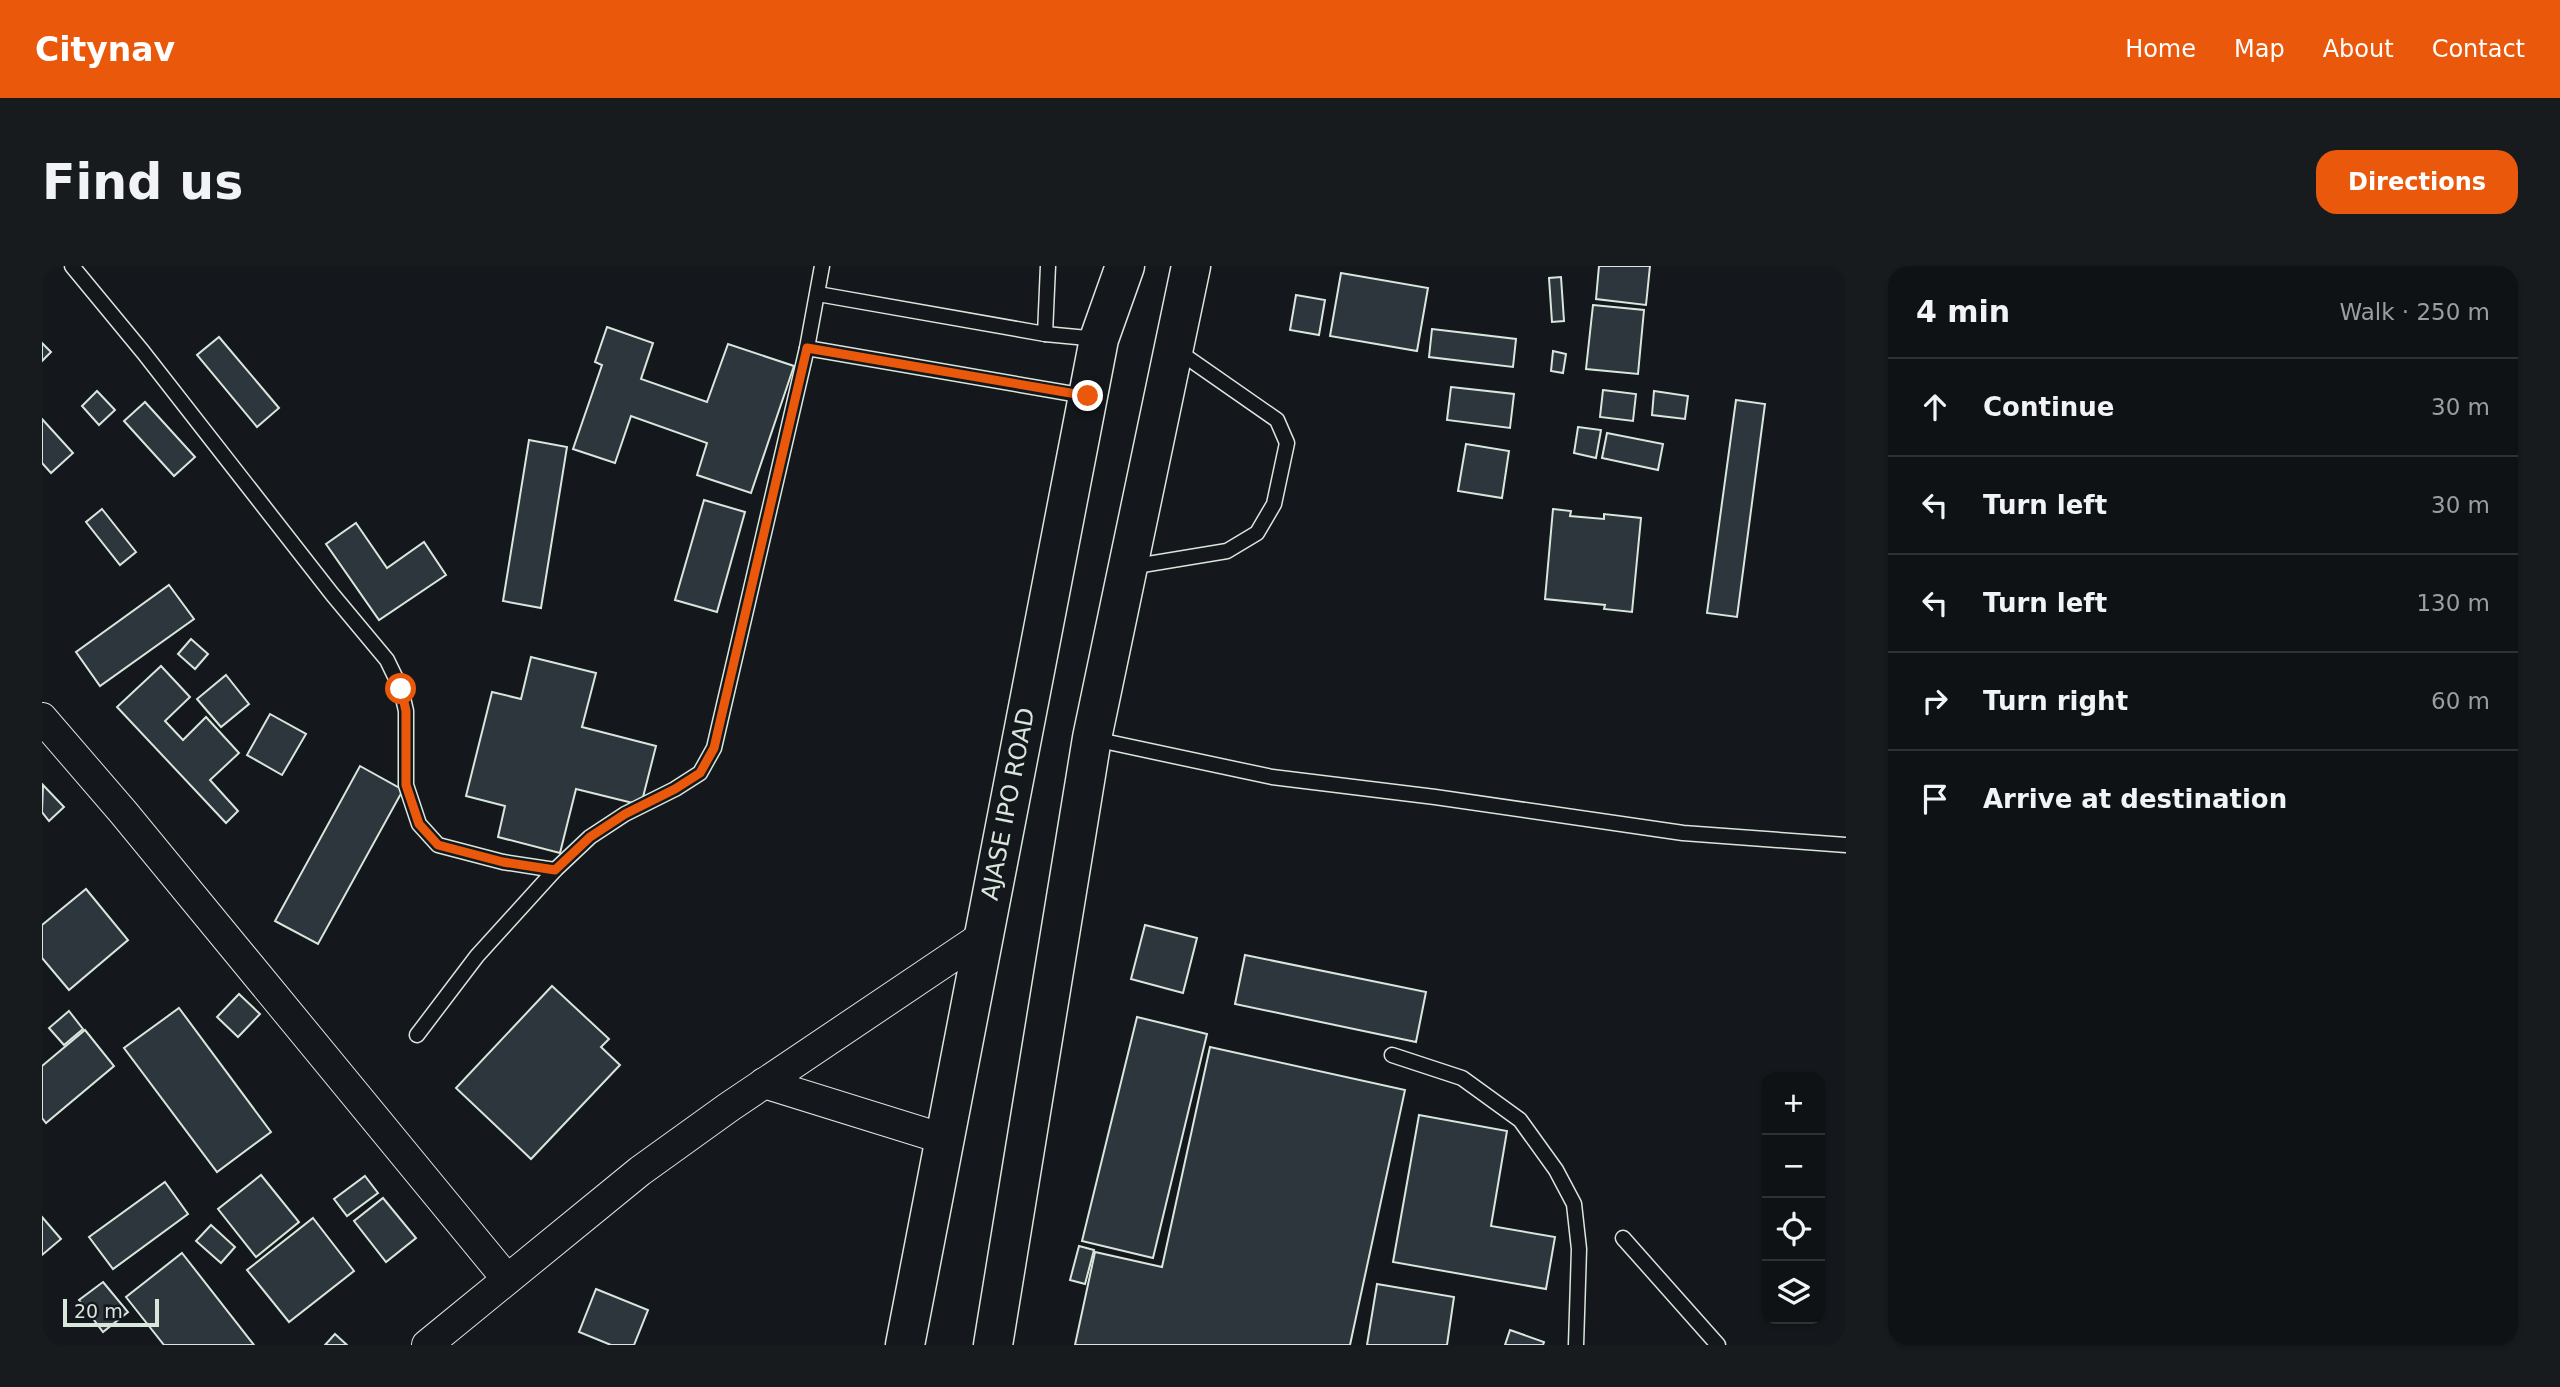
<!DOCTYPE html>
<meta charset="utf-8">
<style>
body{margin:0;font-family:"DejaVu Sans",sans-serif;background:#181b1e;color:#f1f3f6}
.controls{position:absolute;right:21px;bottom:21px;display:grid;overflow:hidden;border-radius:14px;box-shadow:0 2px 5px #0004}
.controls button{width:63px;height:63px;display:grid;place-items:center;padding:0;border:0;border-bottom:2px solid #2f3234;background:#0f1215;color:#f1f3f6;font:35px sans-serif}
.scale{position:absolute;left:21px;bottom:18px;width:96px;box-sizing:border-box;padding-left:7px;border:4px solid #d8e6dc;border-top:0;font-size:19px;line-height:24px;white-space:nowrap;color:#d8e6dc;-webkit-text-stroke:5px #14181c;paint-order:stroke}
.stop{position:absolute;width:21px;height:21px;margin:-16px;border:5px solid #ea580c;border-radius:50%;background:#fff}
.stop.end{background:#ea580c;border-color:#fff;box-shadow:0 2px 7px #0008}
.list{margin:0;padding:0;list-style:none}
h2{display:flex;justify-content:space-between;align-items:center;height:91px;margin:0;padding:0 28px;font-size:30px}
h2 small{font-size:23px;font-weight:400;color:#9b9ea0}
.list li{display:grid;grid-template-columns:46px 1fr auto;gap:21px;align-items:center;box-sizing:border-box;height:98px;padding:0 28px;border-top:2px solid #2f3234}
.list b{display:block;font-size:26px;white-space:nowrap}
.list em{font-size:23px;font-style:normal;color:#9b9ea0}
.icon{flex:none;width:38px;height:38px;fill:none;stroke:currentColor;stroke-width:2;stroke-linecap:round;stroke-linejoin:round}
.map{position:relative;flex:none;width:1804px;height:1079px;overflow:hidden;border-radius:21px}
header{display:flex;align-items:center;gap:42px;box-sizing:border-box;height:98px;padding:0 35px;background:#ea580c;color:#fff}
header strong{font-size:33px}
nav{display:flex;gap:38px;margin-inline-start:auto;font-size:24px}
.intro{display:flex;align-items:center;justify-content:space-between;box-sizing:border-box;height:168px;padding:0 42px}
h1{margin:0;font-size:49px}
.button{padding:18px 32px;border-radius:21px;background:#ea580c;color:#fff;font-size:24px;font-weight:700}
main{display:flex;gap:42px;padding:0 42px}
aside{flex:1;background:#0f1215;border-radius:21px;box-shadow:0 2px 5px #0004}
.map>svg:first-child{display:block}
.building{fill:#2c363c;stroke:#d8e6dc;stroke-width:2}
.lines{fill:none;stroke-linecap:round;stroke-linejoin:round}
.lane-casing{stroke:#d8e6dc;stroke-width:17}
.street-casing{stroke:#d8e6dc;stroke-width:32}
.highway-casing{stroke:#d8e6dc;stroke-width:41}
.lane{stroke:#14181c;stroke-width:14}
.street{stroke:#14181c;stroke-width:30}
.highway{stroke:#14181c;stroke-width:38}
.route{stroke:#ea580c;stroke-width:9}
.labels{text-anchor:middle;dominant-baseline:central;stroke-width:5;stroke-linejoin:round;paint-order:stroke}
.street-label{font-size:24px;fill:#d8e6dc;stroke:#14181c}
</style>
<header>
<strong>Citynav</strong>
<nav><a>Home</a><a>Map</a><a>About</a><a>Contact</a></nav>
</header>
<div class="intro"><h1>Find us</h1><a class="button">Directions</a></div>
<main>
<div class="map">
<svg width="1804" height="1079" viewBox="0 0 1804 1079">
<rect width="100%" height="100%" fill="#14181c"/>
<g class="building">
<path d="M1557,0H1608L1604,39L1554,33Z"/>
<path d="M1299,7L1386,22L1375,85L1288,70Z"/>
<path d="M1519,11L1522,55L1510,56L1507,12Z"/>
<path d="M1254,29L1283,34L1277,69L1248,64Z"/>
<path d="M1551,39L1602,44L1596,108L1544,103Z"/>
<path d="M565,61L611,77L599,113L665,136L686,78L752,100L709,227L655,209L665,177L589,150L573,197L531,183L560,99L553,96Z"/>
<path d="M1390,63L1474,73L1471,101L1387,91Z"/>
<path d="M177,71L237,142L215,161L155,89Z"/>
<path d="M0,77L9,86L0,95Z"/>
<path d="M1511,85L1524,88L1521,107L1509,105Z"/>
<path d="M1409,121L1472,128L1468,162L1405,154Z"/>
<path d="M1561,124L1594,128L1591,155L1558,151Z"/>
<path d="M55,125L73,144L57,159L40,140Z"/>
<path d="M1612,125L1646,130L1643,153L1610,149Z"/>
<path d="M1694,134L1723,138L1695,351L1665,347Z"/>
<path d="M103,136L153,191L132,210L82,155Z"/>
<path d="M0,153L31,187L9,207L0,197Z"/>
<path d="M1536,161L1559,164L1554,192L1532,187Z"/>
<path d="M1565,167L1621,178L1616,204L1560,192Z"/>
<path d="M487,174L525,181L499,342L461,335Z"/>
<path d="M1424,178L1467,185L1460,232L1416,225Z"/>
<path d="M662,234L703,246L675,346L633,334Z"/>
<path d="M60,243L94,286L78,299L44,256Z"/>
<path d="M1511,243L1529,245L1528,250L1562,253V248L1599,252L1590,346L1562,343L1563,339L1503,333Z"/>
<path d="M314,257L345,302L382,276L404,309L337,354L284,278Z"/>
<path d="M127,319L152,353L58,420L34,386Z"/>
<path d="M149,373L166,388L153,403L136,388Z"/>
<path d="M489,391L554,407L540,461L614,480L599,539L534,523L518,587L456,571L463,540L424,530L450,426L479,433Z"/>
<path d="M119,400L148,431L123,455L141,474L164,451L197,487L168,514L196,545L184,557L75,441Z"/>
<path d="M184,409L207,438L179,461L155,433Z"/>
<path d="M228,448L264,468L240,509L205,489Z"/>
<path d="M318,500L361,524L276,678L233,655Z"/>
<path d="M1,519L22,541L7,555L0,546Z"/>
<path d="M44,623L86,674L27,724L0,692V659Z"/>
<path d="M1103,659L1155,672L1141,727L1089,713Z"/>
<path d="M1203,689L1384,726L1374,776L1193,738Z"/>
<path d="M510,720L567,773L559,781L578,799L489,893L414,822Z"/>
<path d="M197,728L218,748L196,771L175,751Z"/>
<path d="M137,742L229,866L175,906L82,782Z"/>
<path d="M27,745L41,763L22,779L7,762Z"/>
<path d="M1095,751L1165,768L1111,992L1040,975Z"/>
<path d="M43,764L72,800L4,857L0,852V800Z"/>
<path d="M1168,781L1363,824L1308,1079H1033L1053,986L1120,1001Z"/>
<path d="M1377,849L1465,865L1449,960L1513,971L1504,1023L1351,996Z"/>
<path d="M219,909L257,956L214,991L176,943Z"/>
<path d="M323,910L336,927L305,950L292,933Z"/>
<path d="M123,916L146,948L71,1003L47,971Z"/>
<path d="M341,932L374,972L344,996L312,955Z"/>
<path d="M0,951L19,973L0,989Z"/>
<path d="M271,952L312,1005L247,1056L205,1004Z"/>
<path d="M169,959L193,981L179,997L154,975Z"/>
<path d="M1037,980L1052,984L1043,1018L1028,1014Z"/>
<path d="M140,987L212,1079H122L84,1031Z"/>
<path d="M61,1016L86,1046L61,1066L37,1034Z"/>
<path d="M1335,1018L1412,1031L1405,1079H1325Z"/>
<path d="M554,1023L606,1044L592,1079H569L537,1066Z"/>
<path d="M1468,1064L1502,1076L1501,1079H1463Z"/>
<path d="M293,1068L305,1079H283Z"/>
</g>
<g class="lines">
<defs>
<g id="lane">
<path d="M30,0L101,86L290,328L345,394L359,423L364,445V519L377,558L396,579L461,596L513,604"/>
<path d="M776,28L1003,68L1056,73"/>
<path d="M1003,68L1006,0"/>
<path d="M765,82L1043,130"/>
<path d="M1088,301L1185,285L1215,267L1232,238L1245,177L1235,154L1133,83"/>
<path d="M1052,473L1230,511L1393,531L1641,567L1804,579"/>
<path d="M375,769L435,690L513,604L548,571L583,548L633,523L658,507L672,482L765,82L780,0"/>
<path d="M1350,789L1420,812L1478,854L1514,904L1532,938L1537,983L1534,1079"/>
<path d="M1581,972L1676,1079"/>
</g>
<g id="street">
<path d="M0,452L81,546L465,1013"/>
<path d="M722,817L902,873"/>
<path d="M385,1079L598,905L687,841L941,670"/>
</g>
<g id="highway">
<path d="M863,1079L1057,73L1083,0"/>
<path d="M951,1079L1050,472L1149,0"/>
</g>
</defs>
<use href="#lane" class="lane-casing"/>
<use href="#street" class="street-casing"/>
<use href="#highway" class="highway-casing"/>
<use href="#lane" class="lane"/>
<use href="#street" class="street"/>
<use href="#highway" class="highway"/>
</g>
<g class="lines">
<path class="route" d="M359,423L364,445V519L377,558L396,579L461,596L513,604L548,571L583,548L633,523L658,507L672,482L765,82L1046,130"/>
</g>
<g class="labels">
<g class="street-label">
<text transform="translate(966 538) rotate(-79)">AJASE IPO ROAD</text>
</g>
</g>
</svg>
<div class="controls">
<button>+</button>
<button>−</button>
<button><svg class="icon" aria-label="locate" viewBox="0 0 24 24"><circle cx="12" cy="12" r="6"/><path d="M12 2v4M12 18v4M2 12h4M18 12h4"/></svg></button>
<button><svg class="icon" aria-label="layers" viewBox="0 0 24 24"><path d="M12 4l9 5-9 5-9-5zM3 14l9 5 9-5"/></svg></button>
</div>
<div class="scale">20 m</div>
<div class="stop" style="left:359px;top:423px"></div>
<div class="stop end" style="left:1046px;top:130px"></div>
</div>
<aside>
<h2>4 min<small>Walk · 250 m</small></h2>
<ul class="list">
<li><svg class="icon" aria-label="ahead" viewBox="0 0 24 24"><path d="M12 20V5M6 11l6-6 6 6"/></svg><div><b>Continue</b></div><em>30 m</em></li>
<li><svg class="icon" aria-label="left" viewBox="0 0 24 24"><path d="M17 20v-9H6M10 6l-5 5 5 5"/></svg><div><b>Turn left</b></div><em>30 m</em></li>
<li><svg class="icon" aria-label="left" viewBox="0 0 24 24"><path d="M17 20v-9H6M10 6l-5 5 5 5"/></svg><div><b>Turn left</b></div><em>130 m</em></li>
<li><svg class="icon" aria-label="right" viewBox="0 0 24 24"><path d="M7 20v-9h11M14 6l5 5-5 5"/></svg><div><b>Turn right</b></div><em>60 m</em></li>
<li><svg class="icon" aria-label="arrive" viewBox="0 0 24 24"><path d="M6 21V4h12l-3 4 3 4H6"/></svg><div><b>Arrive at destination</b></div></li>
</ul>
</aside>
</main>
